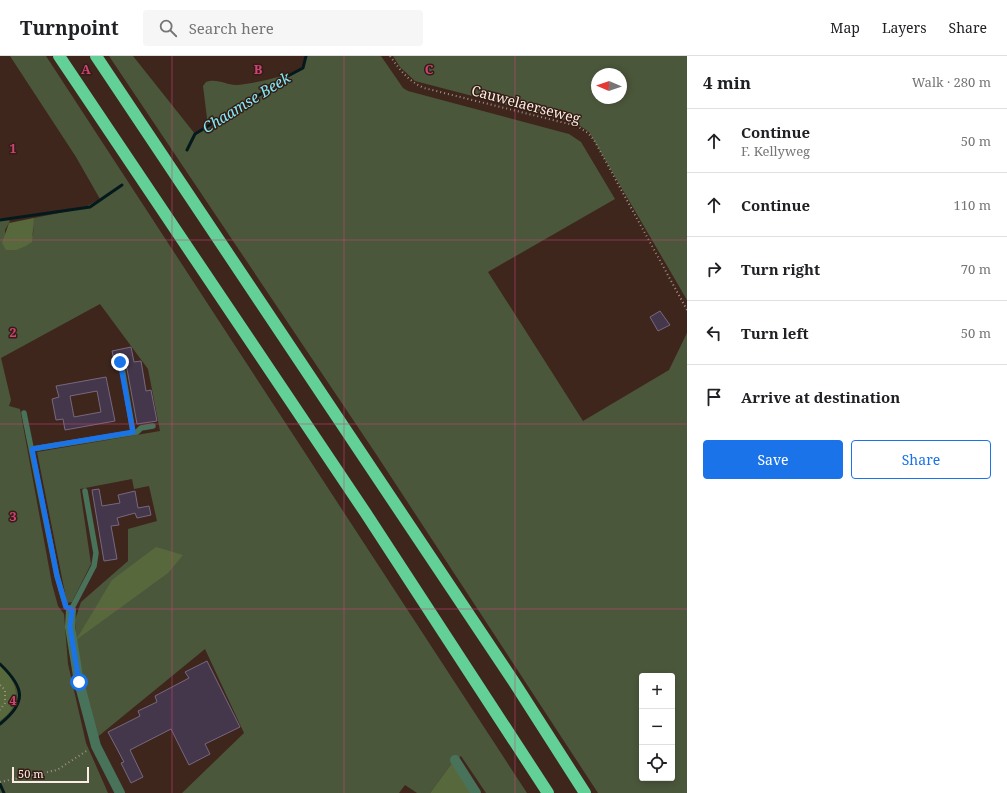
<!DOCTYPE html>
<meta charset="utf-8">
<style>
body{margin:0;font-family:"Noto Serif",serif;background:#f6f6f6;color:#202124}
.controls{position:absolute;right:12px;bottom:12px;display:grid;overflow:hidden;border-radius:4px;box-shadow:0 2px 6px #0003}
.controls button{width:36px;height:36px;display:grid;place-items:center;padding:0;border:0;border-bottom:1px solid #e0e0e0;background:#fff;color:#202124;font:20px sans-serif}
.compass{position:absolute;left:591px;top:12px;width:36px;height:36px;border-radius:50%;background:#fff;box-shadow:0 2px 6px #0003;rotate:272deg}
.scale{position:absolute;left:12px;bottom:10px;width:77px;box-sizing:border-box;padding-left:4px;border:2px solid #fcece5;border-top:0;font-size:11px;line-height:14px;white-space:nowrap;color:#fcece5;-webkit-text-stroke:3px #341d14;paint-order:stroke}
.stop{position:absolute;width:12px;height:12px;margin:-9px;border:3px solid #1a73e8;border-radius:50%;background:#fff}
.stop.end{background:#1a73e8;border-color:#fff;box-shadow:0 1px 4px #0008}
.list{margin:0;padding:0;list-style:none}
h2{display:flex;justify-content:space-between;align-items:center;height:52px;margin:0;padding:0 16px;font-size:17px}
h2 small{font-size:13px;font-weight:400;color:#757577}
.list li{display:grid;grid-template-columns:26px 1fr auto;gap:12px;align-items:center;box-sizing:border-box;height:64px;padding:0 16px;border-top:1px solid #e0e0e0}
.list b{display:block;font-size:15px;white-space:nowrap}
.list p{margin:0;font-size:13px;white-space:nowrap;color:#757577}
.list em{font-size:13px;font-style:normal;color:#757577}
.actions{display:flex;gap:8px;padding:12px 16px}
.actions a{flex:1;padding:9px 0;border:1px solid #1a73e8;border-radius:4px;text-align:center;font-size:14px;color:#1a73e8}
.actions .main{background:#1a73e8;color:#fff}
.icon{flex:none;width:22px;height:22px;fill:none;stroke:currentColor;stroke-width:2;stroke-linecap:round;stroke-linejoin:round}
.map{position:relative;flex:none;width:687px;height:737px;overflow:hidden}
header{display:flex;align-items:center;gap:24px;box-sizing:border-box;height:56px;padding:0 20px;background:#fff;border-bottom:1px solid #e0e0e0}
header strong{font-size:19px}
nav{display:flex;gap:22px;margin-inline-start:auto;font-size:14px}
.search{width:280px;height:36px;background:#f6f6f6;display:flex;align-items:center;gap:10px;box-sizing:border-box;padding:0 14px;border-radius:4px;color:#757577;font-size:15px}
main{display:flex}
aside{flex:1;background:#fff}
.map>svg:first-child{display:block}
.green{fill:#4b573b;fill-rule:evenodd}
.forest{fill:#57693c}
.lines{fill:none;stroke-linecap:round;stroke-linejoin:round}
.stream{stroke:#04191c;stroke-width:3}
.building{fill:#44364b;stroke:#77687f;fill-rule:evenodd}
.path{stroke:#a38f87;stroke-width:2;stroke-dasharray:1 3;stroke-linecap:butt}
.service{stroke:#49725b;stroke-width:5.5}
.minor{stroke:#49725b;stroke-width:10}
.motorway{stroke:#63d098;stroke-width:12}
.route{stroke:#1a73e8;stroke-width:5}
.grid{fill:none;stroke:#ce4277;stroke-width:1;stroke-opacity:0.55}
.labels{text-anchor:middle;dominant-baseline:central;stroke-width:3;stroke-linejoin:round;paint-order:stroke}
.street-label{font-size:14px;fill:#fcece5;stroke:#341d14}
.water-label{font-size:15px;font-style:italic;fill:#81eafa;stroke:#341d14}
.grid-label{font-size:13px;text-anchor:middle;font-weight:bold;fill:#ce4277;stroke:#341d14;stroke-width:3;stroke-linejoin:round;paint-order:stroke}
</style>
<header>
<strong>Turnpoint</strong>
<div class="search"><svg class="icon" aria-label="search" viewBox="0 0 24 24"><circle cx="10" cy="10" r="6"/><path d="M15 15l6 6"/></svg>Search here</div>
<nav><a>Map</a><a>Layers</a><a>Share</a></nav>
</header>
<main>
<div class="map">
<svg width="687" height="737" viewBox="0 0 687 737">
<rect width="100%" height="100%" fill="#3e261d"/>
<g class="green">
<path d="M10,0H46L527,737H486L461,700L452,707L430,737H417L405,729L399,737H182L244,677L205,593L95,683L76,584L75,564L81,546L128,505V473L157,465L149,430L134,433L132,423L80,433L91,508L72,546L67,547L37,396L160,375L148,313L100,248L1,302L11,344L9,350L20,353L52,528L58,550L64,558L68,608L86,687L108,737H0V665C23,648 20,628 0,609V163L6,162L10,165L5,174L6,194C17,196 30,190 33,178C34,172 32,167 34,162L84,152L100,143L76,101Z"/>
<path d="M109,0H133L195,78L208,70L203,30L206,26C217,22 226,29 236,29C253,28 288,20 303,12L306,0H381L403,32L408,35L569,78L581,86L615,143L488,216L583,365L669,314L687,277V737H598L376,398ZM642,620H672V722H642Z"/>
<path d="M393,0H687V244L589,76L576,67L415,25L400,11ZM597,18H621V42H597Z"/>
</g>
<g class="forest">
<path d="M34,162L32,186C23,192 16,196 6,194L2,187L9,167Z"/>
<path d="M156,491L183,499L168,517L76,584L112,524Z"/>
<path d="M0,609C20,628 23,648 0,665Z"/>
<path d="M452,707L472,737H430Z"/>
</g>
<g class="lines">
<g class="stream">
<path d="M187,94L195,78L261,38L269,30L303,12L306,0"/>
<path d="M0,164L90,151L122,129"/>
<path d="M0,608C24,631 28,646 0,668"/>
<path d="M0,728L4,737"/>
</g>
</g>
<g class="building">
<path d="M660,255L670,269L658,275L650,261Z"/>
<path d="M131,291L134,306L141,305L146,335L151,334L157,365L137,368L125,302L114,304L112,295Z"/>
<path d="M106,321L115,365L65,374L63,363L56,364L52,343L59,341L56,330ZM97,335L101,356L74,361L70,340Z"/>
<path d="M99,433L102,450L120,447L118,439L135,435L138,452L149,450L151,459L137,462L135,457L117,462L119,469L111,470L117,503L104,505L92,434Z"/>
<path d="M207,605L240,671L205,688L210,698L189,709L171,673L130,694L143,721L131,727L121,707L124,706L108,676L140,660L138,655L157,646L155,640L189,622L185,616Z"/>
</g>
<g class="lines">
<g class="path">
<path d="M390,0C400,14 408,25 424,32L577,70L588,77L594,84L687,254"/>
<path d="M0,629L5,634V647L0,654"/>
<path d="M0,726L57,714L88,694"/>
</g>
<g class="service">
<path d="M121,306L133,376"/>
<path d="M24,357L57,520L66,551L71,554L94,510L96,497L85,435"/>
<path d="M32,393L137,376L141,372L153,370"/>
</g>
<g class="minor">
<path d="M71,554L70,571L79,626L96,690L120,737"/>
<path d="M455,704L476,737"/>
</g>
<g class="motorway">
<path d="M59,0L365,456L548,737"/>
<path d="M96,0L514,626L585,737"/>
</g>
</g>
<g class="lines">
<path class="route" d="M79,626L70,571L72,554L66,551L57,520L32,393L133,376L120,306"/>
</g>
<path class="grid" d="M172,0V737M344,0V737M515,0V737M0,184H687M0,368H687M0,553H687"/>
<g class="labels">
<g class="street-label">
<text transform="translate(526 48) rotate(15)">Cauwelaerseweg</text>
</g>
<g class="water-label">
<text transform="translate(246 46) rotate(-32)">Chaamse Beek</text>
</g>
</g>
<g class="grid-label">
<text x="86" y="18">A</text>
<text x="258" y="18">B</text>
<text x="429" y="18">C</text>
<text x="13" y="97">1</text>
<text x="13" y="281">2</text>
<text x="13" y="465">3</text>
<text x="13" y="649">4</text>
</g>
</svg>
<div class="controls">
<button>+</button>
<button>−</button>
<button><svg class="icon" aria-label="locate" viewBox="0 0 24 24"><circle cx="12" cy="12" r="6"/><path d="M12 2v4M12 18v4M2 12h4M18 12h4"/></svg></button>
</div>
<svg class="compass" viewBox="-18 -18 36 36"><path d="M0-13l5 13h-10z" fill="#e53935"/><path d="M0 13l5-13h-10z" fill="#757577"/></svg>
<div class="scale">50 m</div>
<div class="stop" style="left:79px;top:626px"></div>
<div class="stop end" style="left:120px;top:306px"></div>
</div>
<aside>
<h2>4 min<small>Walk · 280 m</small></h2>
<ul class="list">
<li><svg class="icon" aria-label="ahead" viewBox="0 0 24 24"><path d="M12 20V5M6 11l6-6 6 6"/></svg><div><b>Continue</b><p>F. Kellyweg</p></div><em>50 m</em></li>
<li><svg class="icon" aria-label="ahead" viewBox="0 0 24 24"><path d="M12 20V5M6 11l6-6 6 6"/></svg><div><b>Continue</b></div><em>110 m</em></li>
<li><svg class="icon" aria-label="right" viewBox="0 0 24 24"><path d="M7 20v-9h11M14 6l5 5-5 5"/></svg><div><b>Turn right</b></div><em>70 m</em></li>
<li><svg class="icon" aria-label="left" viewBox="0 0 24 24"><path d="M17 20v-9H6M10 6l-5 5 5 5"/></svg><div><b>Turn left</b></div><em>50 m</em></li>
<li><svg class="icon" aria-label="arrive" viewBox="0 0 24 24"><path d="M6 21V4h12l-3 4 3 4H6"/></svg><div><b>Arrive at destination</b></div></li>
</ul>
<div class="actions"><a class="main">Save</a><a>Share</a></div>
</aside>
</main>
